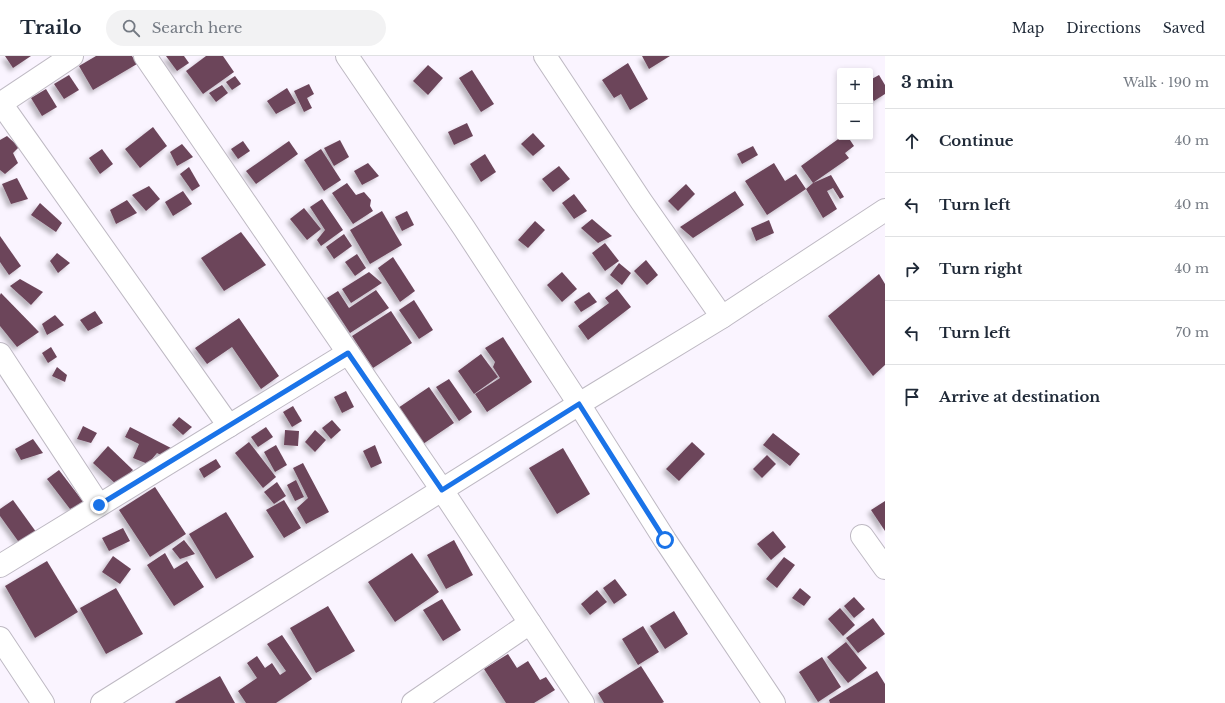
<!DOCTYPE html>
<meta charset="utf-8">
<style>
body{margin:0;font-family:"Libre Baskerville",serif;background:#f2f2f3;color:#1f2937}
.controls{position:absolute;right:12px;top:12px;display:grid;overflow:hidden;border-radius:4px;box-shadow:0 2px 6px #0003}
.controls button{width:36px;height:36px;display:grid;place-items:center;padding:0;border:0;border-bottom:1px solid #e0e1e3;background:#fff;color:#1f2937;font:20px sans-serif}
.stop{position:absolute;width:12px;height:12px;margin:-9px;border:3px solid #1a73e8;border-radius:50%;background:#fff}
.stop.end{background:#1a73e8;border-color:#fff;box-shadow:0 1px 4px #0008}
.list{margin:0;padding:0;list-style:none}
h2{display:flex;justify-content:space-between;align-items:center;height:52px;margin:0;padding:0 16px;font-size:17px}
h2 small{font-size:13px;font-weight:400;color:#747a83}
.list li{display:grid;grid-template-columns:26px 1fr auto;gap:12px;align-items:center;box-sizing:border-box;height:64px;padding:0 16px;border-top:1px solid #e0e1e3}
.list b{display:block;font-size:15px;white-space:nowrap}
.list em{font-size:13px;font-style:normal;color:#747a83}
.icon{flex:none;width:22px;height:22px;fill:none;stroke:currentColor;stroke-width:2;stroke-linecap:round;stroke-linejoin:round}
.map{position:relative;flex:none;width:885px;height:647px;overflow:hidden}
header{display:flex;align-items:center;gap:24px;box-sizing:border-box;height:56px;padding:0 20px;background:#fff;border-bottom:1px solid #e0e1e3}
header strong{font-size:19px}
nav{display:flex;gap:22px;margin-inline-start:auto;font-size:14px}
.search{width:280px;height:36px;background:#f2f2f3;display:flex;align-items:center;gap:10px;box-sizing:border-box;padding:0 14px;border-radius:22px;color:#747a83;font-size:15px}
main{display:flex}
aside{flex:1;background:#fff}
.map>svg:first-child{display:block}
.building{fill:#6c455a;filter:url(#shadow)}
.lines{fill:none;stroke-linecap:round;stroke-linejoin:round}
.minor-casing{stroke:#beb9c3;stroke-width:24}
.minor{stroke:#fff;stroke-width:22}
.route{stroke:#1a73e8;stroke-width:5}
</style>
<header>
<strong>Trailo</strong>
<div class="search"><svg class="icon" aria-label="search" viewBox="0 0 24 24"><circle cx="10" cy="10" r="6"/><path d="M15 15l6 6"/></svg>Search here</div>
<nav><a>Map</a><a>Directions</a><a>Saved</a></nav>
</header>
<main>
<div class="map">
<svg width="885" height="647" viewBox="0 0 885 647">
<defs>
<filter id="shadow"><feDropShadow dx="-3.5" dy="3.5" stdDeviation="2" flood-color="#0004"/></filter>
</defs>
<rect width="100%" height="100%" fill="#faf4ff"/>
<g class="building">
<path d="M5,0H31L13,12Z"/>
<path d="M96,0H132L137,8L93,34L79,10Z"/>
<path d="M166,0H184L189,7L177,15Z"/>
<path d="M206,0H223L234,16L203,38L186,15Z"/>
<path d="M642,0H670L649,13Z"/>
<path d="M628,7L648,43L630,54L621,38L614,42L602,24Z"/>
<path d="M428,9L443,22L428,39L413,25Z"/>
<path d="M472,14L494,48L481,56L459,22Z"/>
<path d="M69,19L79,34L64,43L54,28Z"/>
<path d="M879,19L885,29V38L874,45L870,39V24Z"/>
<path d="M235,20L241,28L232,34L226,26Z"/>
<path d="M309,28L314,38L307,42L312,52L304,56L294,35Z"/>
<path d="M222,29L228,37L216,46L209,37Z"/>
<path d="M287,32L296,47L276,58L267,45Z"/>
<path d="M46,33L57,51L42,60L31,42Z"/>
<path d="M467,67L473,80L454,89L448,76Z"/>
<path d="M153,71L167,90L140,112L125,93Z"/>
<path d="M533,77L545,90L533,100L521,88Z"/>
<path d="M7,80L19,91L13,97L18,107L5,118L0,114V84Z"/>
<path d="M841,81H848L854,90L845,97L849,102L813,127L831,119L844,141L840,143L833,132L827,135L837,153L823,162L806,133L813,127L801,110Z"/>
<path d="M340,84L349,101L334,110L324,92Z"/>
<path d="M243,85L250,95L238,103L231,93Z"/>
<path d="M289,85L298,98L256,128L246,115Z"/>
<path d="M182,88L193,101L177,110L170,96Z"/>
<path d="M753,90L758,99L742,108L737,98Z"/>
<path d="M102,93L113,108L100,118L89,102Z"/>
<path d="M321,93L341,124L324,135L304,104Z"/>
<path d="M485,98L496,116L481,126L470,108Z"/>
<path d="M368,107L379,120L362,129L354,115Z"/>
<path d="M774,107L785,125L796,118L806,133L767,159L745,125Z"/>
<path d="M559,110L570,123L553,136L542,123Z"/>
<path d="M189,111L200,130L192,135L180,118Z"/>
<path d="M17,122L28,143L11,148L2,128Z"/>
<path d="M347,127L356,139L364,136L371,144L370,150L373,155L353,168L332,137Z"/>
<path d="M686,128L695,138L678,155L668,145Z"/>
<path d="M149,130L160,143L146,155L132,139Z"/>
<path d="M183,135L192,148L173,160L165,146Z"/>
<path d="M735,135L744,149L693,182L680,171Z"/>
<path d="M574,138L587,155L574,163L562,147Z"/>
<path d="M322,143L343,174L321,190L317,184L325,174L310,151Z"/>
<path d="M127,144L137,157L116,168L110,154Z"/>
<path d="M40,147L62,167L56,176L31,159Z"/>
<path d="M304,152L321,173L307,184L290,163Z"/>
<path d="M382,155L402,189L370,208L350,174Z"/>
<path d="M407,155L414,169L402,175L395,161Z"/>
<path d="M592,163L612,180L598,187L581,172Z"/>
<path d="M769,164L774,177L756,185L751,172Z"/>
<path d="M535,165L545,174L528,192L518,184Z"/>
<path d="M241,176L266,209L224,235L201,202Z"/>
<path d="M344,178L352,190L334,203L326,191Z"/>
<path d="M0,180L21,210L9,219L0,206Z"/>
<path d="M605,187L619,205L605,215L592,197Z"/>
<path d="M57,197L70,207L58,217L50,205Z"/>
<path d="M357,198L366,212L355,220L345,206Z"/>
<path d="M393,201L415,235L400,246L378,212Z"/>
<path d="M646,204L658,219L647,229L634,215Z"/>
<path d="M619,207L631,217L622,229L610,219Z"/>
<path d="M369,216L382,227L351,247L342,233Z"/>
<path d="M562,216L577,233L562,246L547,229Z"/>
<path d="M879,218L885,228V309L873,320L828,260Z"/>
<path d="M20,223L43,236L31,249L10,230Z"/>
<path d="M617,233L631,251L588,284L578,270L609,247L605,242Z"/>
<path d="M376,234L389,252L350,277L327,242L338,235L349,252Z"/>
<path d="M589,236L597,246L581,256L574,246Z"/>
<path d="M1,237L39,276L17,291L0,270V239Z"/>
<path d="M414,244L433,274L419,283L399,254Z"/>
<path d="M95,255L103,267L88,275L80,264Z"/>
<path d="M391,255L412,287L373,312L352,280Z"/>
<path d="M55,259L64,269L47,279L42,268Z"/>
<path d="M239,262L279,320L261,333L232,291L207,308L195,292Z"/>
<path d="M503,281L532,326L487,356L475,338L500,322L493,311L495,306L485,292Z"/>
<path d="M51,291L57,301L48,307L42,297Z"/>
<path d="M481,298L498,321L474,338L458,315Z"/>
<path d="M57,311L67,319L65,326L52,320Z"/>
<path d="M449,323L472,356L459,365L436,331Z"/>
<path d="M429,331L454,367L423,388L398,352Z"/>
<path d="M346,335L354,351L342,357L334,341Z"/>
<path d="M293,350L302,365L292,371L283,356Z"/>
<path d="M179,361L192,371L183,379L172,369Z"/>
<path d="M332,364L341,374L331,383L322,372Z"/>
<path d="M83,370L97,377L91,387L77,383Z"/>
<path d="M130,371L171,392L165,401L157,397L148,408L133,402L139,388L125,381Z"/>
<path d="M266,371L273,381L258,391L251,381Z"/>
<path d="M285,374L299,375L298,390L284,389Z"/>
<path d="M315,374L326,384L315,396L305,386Z"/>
<path d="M773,377L800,398L790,410L763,389Z"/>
<path d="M33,383L43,397L21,404L15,393Z"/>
<path d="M249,386L276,421L263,432L235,397Z"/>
<path d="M692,386L705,398L679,425L666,413Z"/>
<path d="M276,389L287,409L275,416L264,396Z"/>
<path d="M375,389L382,407L371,412L363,395Z"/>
<path d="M108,390L133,414L118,430L93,407Z"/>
<path d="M563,392L590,438L557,458L529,412Z"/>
<path d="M767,399L776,408L762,422L753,413Z"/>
<path d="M216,403L221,411L204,422L199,413Z"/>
<path d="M303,407L329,456L306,468L297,452L308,442L293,412Z"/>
<path d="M59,414L85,448L70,453L47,423Z"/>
<path d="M296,424L304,441L295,445L287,429Z"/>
<path d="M277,426L286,440L274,448L264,436Z"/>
<path d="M155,431L186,478L150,501L119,454Z"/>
<path d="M13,444L39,480L23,492L0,460V453Z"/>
<path d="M284,444L301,472L284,482L266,454Z"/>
<path d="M885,445V475L871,454Z"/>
<path d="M226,456L254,501L216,523L189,478Z"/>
<path d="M123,472L130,485L109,495L102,482Z"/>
<path d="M773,475L786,491L771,504L757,488Z"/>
<path d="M184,484L195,498L180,503L172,493Z"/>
<path d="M454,484L473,519L446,533L427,499Z"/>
<path d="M165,497L174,513L187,505L204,531L174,550L147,509Z"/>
<path d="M412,497L439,536L395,566L368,526Z"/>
<path d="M113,500L131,513L120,528L102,516Z"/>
<path d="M784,501L795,509L777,532L766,523Z"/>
<path d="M47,505L78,556L35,582L5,530Z"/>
<path d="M615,523L627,539L614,548L603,532Z"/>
<path d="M116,532L143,578L106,598L80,552Z"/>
<path d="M800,532L811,541L804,550L792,542Z"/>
<path d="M597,534L607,546L590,559L581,548Z"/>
<path d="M854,541L865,553L854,562L844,550Z"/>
<path d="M442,543L461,574L443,585L423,554Z"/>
<path d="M328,550L355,595L316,617L290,572Z"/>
<path d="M840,552L855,569L843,580L828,563Z"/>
<path d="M674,555L688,578L665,593L650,570Z"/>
<path d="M873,562L885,578L858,597L846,582Z"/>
<path d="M643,570L659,596L638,609L622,583Z"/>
<path d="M282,579L312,623L276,647H246L238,635L257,622L247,607L257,600L265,612L272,607L280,619L286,615L267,588Z"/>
<path d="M846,586L867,612L848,627L827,601Z"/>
<path d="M508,598L517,612L528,605L540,624L546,621L555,634L534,647H506L484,613Z"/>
<path d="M822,601L841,631L818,646L799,616Z"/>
<path d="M641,610L664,646L662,647H604L598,637Z"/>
<path d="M877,615L885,628V647H830L829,644Z"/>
<path d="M220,620L235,647H176L175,646Z"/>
</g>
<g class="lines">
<defs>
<g id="minor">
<path d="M145,0L442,434L583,647"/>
<path d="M347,0L464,172L579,348L665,484L774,647"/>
<path d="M545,0L641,145L722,261"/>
<path d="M0,46L229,370"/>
<path d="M0,48L72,0"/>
<path d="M0,298L99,449"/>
<path d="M862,480L885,512"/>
<path d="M0,510L348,297"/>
<path d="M0,582L43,647"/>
<path d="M102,647L579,348L722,261L885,154"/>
<path d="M413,647L530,567"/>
</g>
</defs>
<use href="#minor" class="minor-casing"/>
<use href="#minor" class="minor"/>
</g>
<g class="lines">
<path class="route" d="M99,449L348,297L442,434L579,348L665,484"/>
</g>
</svg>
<div class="controls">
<button>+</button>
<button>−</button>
</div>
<div class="stop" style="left:665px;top:484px"></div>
<div class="stop end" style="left:99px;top:449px"></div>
</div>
<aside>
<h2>3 min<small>Walk · 190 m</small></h2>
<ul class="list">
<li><svg class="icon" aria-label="ahead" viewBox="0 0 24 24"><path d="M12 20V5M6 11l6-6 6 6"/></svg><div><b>Continue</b></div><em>40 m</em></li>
<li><svg class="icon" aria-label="left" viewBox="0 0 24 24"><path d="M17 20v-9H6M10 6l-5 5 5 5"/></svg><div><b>Turn left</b></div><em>40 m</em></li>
<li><svg class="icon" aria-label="right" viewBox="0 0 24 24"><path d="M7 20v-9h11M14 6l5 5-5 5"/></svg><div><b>Turn right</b></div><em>40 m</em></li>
<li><svg class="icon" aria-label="left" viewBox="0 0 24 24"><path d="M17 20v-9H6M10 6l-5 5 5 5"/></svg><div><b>Turn left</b></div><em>70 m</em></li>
<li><svg class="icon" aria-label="arrive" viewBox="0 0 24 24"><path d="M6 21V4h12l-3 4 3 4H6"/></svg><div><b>Arrive at destination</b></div></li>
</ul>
</aside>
</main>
